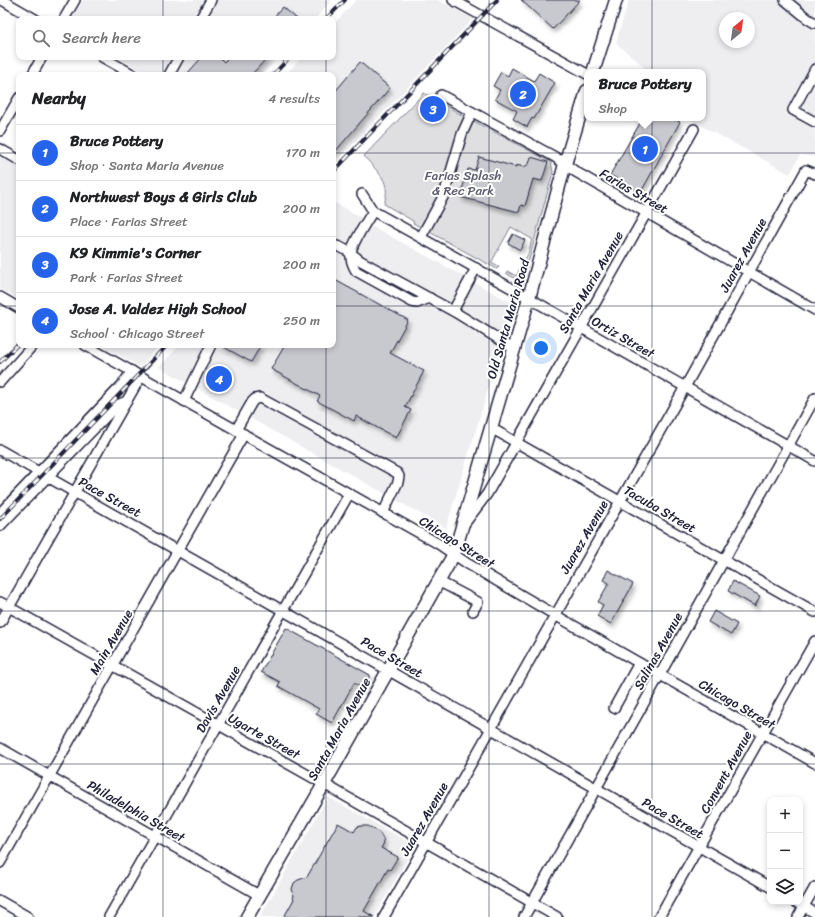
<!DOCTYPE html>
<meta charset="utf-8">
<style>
body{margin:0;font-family:Sriracha,sans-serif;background:#f2f2f2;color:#202124}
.controls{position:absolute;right:12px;bottom:12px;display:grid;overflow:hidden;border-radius:8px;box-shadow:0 2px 6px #0003}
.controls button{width:36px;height:36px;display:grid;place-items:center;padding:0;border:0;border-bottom:1px solid #e0e0e0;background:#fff;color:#202124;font:20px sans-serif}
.compass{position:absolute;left:719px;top:12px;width:36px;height:36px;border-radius:50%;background:#fff;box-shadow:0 2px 6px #0003;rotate:29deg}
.you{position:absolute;left:541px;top:348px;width:14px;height:14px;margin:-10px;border:3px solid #fff;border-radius:50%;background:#1a73e8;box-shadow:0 0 0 6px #1a73e833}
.badge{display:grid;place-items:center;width:26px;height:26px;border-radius:50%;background:#2563eb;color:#fff;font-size:13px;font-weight:700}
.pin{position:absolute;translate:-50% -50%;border:2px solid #fff;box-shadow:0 1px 4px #0006}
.popup{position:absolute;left:584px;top:69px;width:122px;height:52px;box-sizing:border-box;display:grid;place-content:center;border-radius:8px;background:#fff;filter:drop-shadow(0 1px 3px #0005);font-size:13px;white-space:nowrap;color:#757577}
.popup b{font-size:15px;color:#202124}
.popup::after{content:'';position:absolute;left:50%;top:100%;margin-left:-8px;border:8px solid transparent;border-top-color:#fff}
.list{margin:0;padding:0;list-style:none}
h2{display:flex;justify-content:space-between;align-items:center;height:52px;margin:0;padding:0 16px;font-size:17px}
h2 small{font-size:13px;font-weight:400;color:#757577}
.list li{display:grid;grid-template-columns:26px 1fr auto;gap:12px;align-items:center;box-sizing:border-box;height:56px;padding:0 16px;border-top:1px solid #e0e0e0}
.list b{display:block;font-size:15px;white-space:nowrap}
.list p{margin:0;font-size:13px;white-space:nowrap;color:#757577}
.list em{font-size:13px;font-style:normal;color:#757577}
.icon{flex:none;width:22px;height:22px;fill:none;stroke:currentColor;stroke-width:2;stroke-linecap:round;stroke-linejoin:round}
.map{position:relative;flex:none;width:815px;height:917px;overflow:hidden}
.search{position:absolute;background:#fff;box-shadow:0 2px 6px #0003;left:16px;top:16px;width:320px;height:44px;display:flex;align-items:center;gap:10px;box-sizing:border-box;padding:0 14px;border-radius:8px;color:#757577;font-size:15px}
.panel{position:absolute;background:#fff;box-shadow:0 2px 6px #0003;left:16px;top:72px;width:320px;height:276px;border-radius:8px}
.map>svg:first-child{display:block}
.built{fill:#eeeef1;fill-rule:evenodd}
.green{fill:#dfdfe2;stroke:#80808e}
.building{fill:#c8c8cf;stroke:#22223b;filter:url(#shadow)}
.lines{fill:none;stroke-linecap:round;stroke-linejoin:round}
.minor-casing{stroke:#22223b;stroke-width:12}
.major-casing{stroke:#22223b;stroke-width:15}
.minor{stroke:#fff;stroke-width:9}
.major{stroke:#fff;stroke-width:12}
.rail-casing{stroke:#22223b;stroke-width:4}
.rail{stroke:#fff;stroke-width:2.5;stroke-dasharray:8;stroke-linecap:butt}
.grid{fill:none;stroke:#22223b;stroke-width:1;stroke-opacity:0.55}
.labels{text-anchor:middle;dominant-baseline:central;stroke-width:4;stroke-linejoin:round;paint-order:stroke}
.park-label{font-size:13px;fill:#5b5b6d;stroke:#fff}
.street-label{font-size:13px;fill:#22223b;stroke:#fff}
</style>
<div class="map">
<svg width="815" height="917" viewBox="0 0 815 917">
<defs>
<filter id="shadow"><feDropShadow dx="2.5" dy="4" stdDeviation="2" flood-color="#0004"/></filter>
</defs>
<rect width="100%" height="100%" fill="#fff"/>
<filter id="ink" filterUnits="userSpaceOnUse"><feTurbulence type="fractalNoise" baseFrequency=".025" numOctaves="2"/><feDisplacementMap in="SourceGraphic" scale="8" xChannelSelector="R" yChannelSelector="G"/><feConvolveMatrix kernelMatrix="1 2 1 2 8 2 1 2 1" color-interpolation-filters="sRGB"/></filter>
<g filter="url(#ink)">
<g class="built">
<path d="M83,0H332L315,19H72Z"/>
<path d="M356,0H438L473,19L333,165V75H285L302,57H333V25Z"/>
<path d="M629,0H815V157L800,155L790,174L687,118H703V72H650L616,43ZM725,18H749V42H725Z"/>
<path d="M117,57H279L262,75H149Z"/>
<path d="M0,157L19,167V299L0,289Z"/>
<path d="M333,202L362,218L361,220L514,304L446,528L159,367L180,345H333Z"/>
<path d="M101,345H160L140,367Z"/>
<path d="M328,797L415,846L374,917H260Z"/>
</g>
<path class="green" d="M424,93L460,114L551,162L553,172L524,278L520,281L507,274V271L516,276L528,254L532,239L511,227L491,263L499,267L497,269L413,223V221L384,204C392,181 378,173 364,156Z"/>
<g class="building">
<path d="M521,0H580L553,29Z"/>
<path d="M283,7L297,19H272Z"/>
<path d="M202,57H219L224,62L229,57H268L251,75H186Z"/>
<path d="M360,62L390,88L333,154V94Z"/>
<path d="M512,68L534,81L539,73L555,83L534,119L532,118L527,127L513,119L517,111L495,99L500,90L493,86L501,72L508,76Z"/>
<path d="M643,118H672L680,122L641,192L610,175Z"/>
<path d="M479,157L516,167V165L524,167L529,164L531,157L548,162L542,181L533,179L525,206L521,205L519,212L460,197L468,169L475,170Z"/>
<path d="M513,234L525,240L520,250L508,243Z"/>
<path d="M333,279L408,320L390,353L424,371L405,407L411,410L396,438L356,416L354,421L317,401L320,396L271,369L285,345H333Z"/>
<path d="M220,345H261L251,362Z"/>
<path d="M608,570L633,584L611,624L597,616L603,605L598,602L609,583L603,580Z"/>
<path d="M733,581L760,596L755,606L728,591Z"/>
<path d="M714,611L737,624L731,635L708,622Z"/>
<path d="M286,628L370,675L363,688L354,683L332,723L316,714L319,709L278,686L280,682L261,672Z"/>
<path d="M338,823L354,832L357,827L361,826H368L374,829L380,833L383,839L384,843L381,848L398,857L390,870L388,869L364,911L374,917H284L294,899L293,898L294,896L292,889L294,883L298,880L307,877Z"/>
</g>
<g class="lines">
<defs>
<g id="minor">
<path d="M2,0L35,19"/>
<path d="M453,0L587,74"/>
<path d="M785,0L808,19L815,23"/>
<path d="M64,19L75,0"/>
<path d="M200,19L211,0"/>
<path d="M102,57L134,75"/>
<path d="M815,69L793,110L815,122"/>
<path d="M32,75L42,57"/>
<path d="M169,75L179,57"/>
<path d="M441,95L555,157L576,172L815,310"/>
<path d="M0,131L19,98"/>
<path d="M0,149L19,160"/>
<path d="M362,194L373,211L529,298L815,461"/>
<path d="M373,211C367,221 352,243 351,253C350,260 353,266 356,271L412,302L417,303L430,298"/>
<path d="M421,237L444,195L462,134L472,112"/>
<path d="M333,245C344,247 352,254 361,261L453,311L515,349"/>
<path d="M0,297L19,308"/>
<path d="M453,311L476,268"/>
<path d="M85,345L437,543L468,564L555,615L815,763"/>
<path d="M0,382L33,345"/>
<path d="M184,401L211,345"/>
<path d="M491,428L815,612"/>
<path d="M236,430L252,402L255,399L260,398L388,468L397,473L399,476L398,482L383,513"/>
<path d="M0,450L770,887"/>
<path d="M0,513L122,385L132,371"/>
<path d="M465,523L487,494L694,129"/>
<path d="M0,526L117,405L127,401"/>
<path d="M438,581L478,602L473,611"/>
<path d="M0,602L324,784L557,917"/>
<path d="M0,623L141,376"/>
<path d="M614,708L639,663"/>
<path d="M0,748L259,895"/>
<path d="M0,863L244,434"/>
<path d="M0,901L28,917"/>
<path d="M796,902L815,913"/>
<path d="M109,917L349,494"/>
<path d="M384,917L685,387L806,170L815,174"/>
<path d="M524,917L815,398"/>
<path d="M659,917L815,641"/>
<path d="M798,917L815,887"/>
</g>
<g id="major">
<path d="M593,72L616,0"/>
<path d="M247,917L324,784L454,554L529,298L565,164L587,91"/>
</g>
</defs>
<use href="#minor" class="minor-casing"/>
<use href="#major" class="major-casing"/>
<use href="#minor" class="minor"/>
<use href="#major" class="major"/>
<defs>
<g id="rail">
<path d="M326,19L345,0"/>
<path d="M273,75L290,57"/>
<path d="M333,172L497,0"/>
<path d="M0,362L19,343"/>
<path d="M0,519L167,345"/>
</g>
</defs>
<use href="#rail" class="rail-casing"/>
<use href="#rail" class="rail"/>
</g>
</g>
<path class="grid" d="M163,0V19M326,0V19M489,0V917M652,0V917M163,57V75M326,57V75M0,153H19M333,153H815M0,306H19M333,306H815M163,345V917M326,345V917M0,458H815M0,611H815M0,764H815"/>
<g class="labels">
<g class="park-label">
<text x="463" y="175">Farias Splash<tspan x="463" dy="15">&amp; Rec Park</tspan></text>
</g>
<g class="street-label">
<text transform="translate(634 191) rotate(30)">Farias Street</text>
<text transform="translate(743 255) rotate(-61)">Juarez Avenue</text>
<text transform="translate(591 282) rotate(-60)">Santa Maria Avenue</text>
<text transform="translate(508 319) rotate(-74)">Old Santa Maria Road</text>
<text transform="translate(623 337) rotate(30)">Ortiz Street</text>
<text transform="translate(110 497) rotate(29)">Pace Street</text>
<text transform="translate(660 509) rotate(30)">Tacuba Street</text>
<text transform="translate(584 537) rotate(-60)">Juarez Avenue</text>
<text transform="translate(457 542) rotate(32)">Chicago Street</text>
<text transform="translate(111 642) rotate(-60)">Main Avenue</text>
<text transform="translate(658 651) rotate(-61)">Salinas Avenue</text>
<text transform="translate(392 657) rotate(30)">Pace Street</text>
<text transform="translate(218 699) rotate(-60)">Davis Avenue</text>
<text transform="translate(737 704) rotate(30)">Chicago Street</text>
<text transform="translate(339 729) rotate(-61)">Santa Maria Avenue</text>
<text transform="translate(264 736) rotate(29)">Ugarte Street</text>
<text transform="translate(726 772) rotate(-61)">Convent Avenue</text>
<text transform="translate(136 811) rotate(30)">Philadelphia Street</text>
<text transform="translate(673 818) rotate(30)">Pace Street</text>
<text transform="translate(424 819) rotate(-60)">Juarez Avenue</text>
</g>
</g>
</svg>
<div class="controls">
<button>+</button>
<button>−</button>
<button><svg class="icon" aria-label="layers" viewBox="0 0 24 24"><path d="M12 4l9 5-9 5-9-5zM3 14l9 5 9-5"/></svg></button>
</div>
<svg class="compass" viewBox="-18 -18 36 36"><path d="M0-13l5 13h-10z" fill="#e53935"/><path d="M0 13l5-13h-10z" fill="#757577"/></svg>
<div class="you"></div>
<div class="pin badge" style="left:645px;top:149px">1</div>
<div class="popup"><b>Bruce Pottery</b>Shop</div>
<div class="pin badge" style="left:523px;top:94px">2</div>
<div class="pin badge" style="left:433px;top:109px">3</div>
<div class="pin badge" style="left:219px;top:379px">4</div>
<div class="search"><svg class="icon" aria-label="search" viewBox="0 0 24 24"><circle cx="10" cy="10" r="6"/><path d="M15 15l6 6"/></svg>Search here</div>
<section class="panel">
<h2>Nearby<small>4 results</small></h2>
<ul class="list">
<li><span class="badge">1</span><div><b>Bruce Pottery</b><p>Shop · Santa Maria Avenue</p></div><em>170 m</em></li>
<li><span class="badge">2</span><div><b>Northwest Boys &amp; Girls Club</b><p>Place · Farias Street</p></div><em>200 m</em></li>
<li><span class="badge">3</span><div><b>K9 Kimmie's Corner</b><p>Park · Farias Street</p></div><em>200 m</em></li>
<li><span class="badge">4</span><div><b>Jose A. Valdez High School</b><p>School · Chicago Street</p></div><em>250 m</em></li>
</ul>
</section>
</div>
